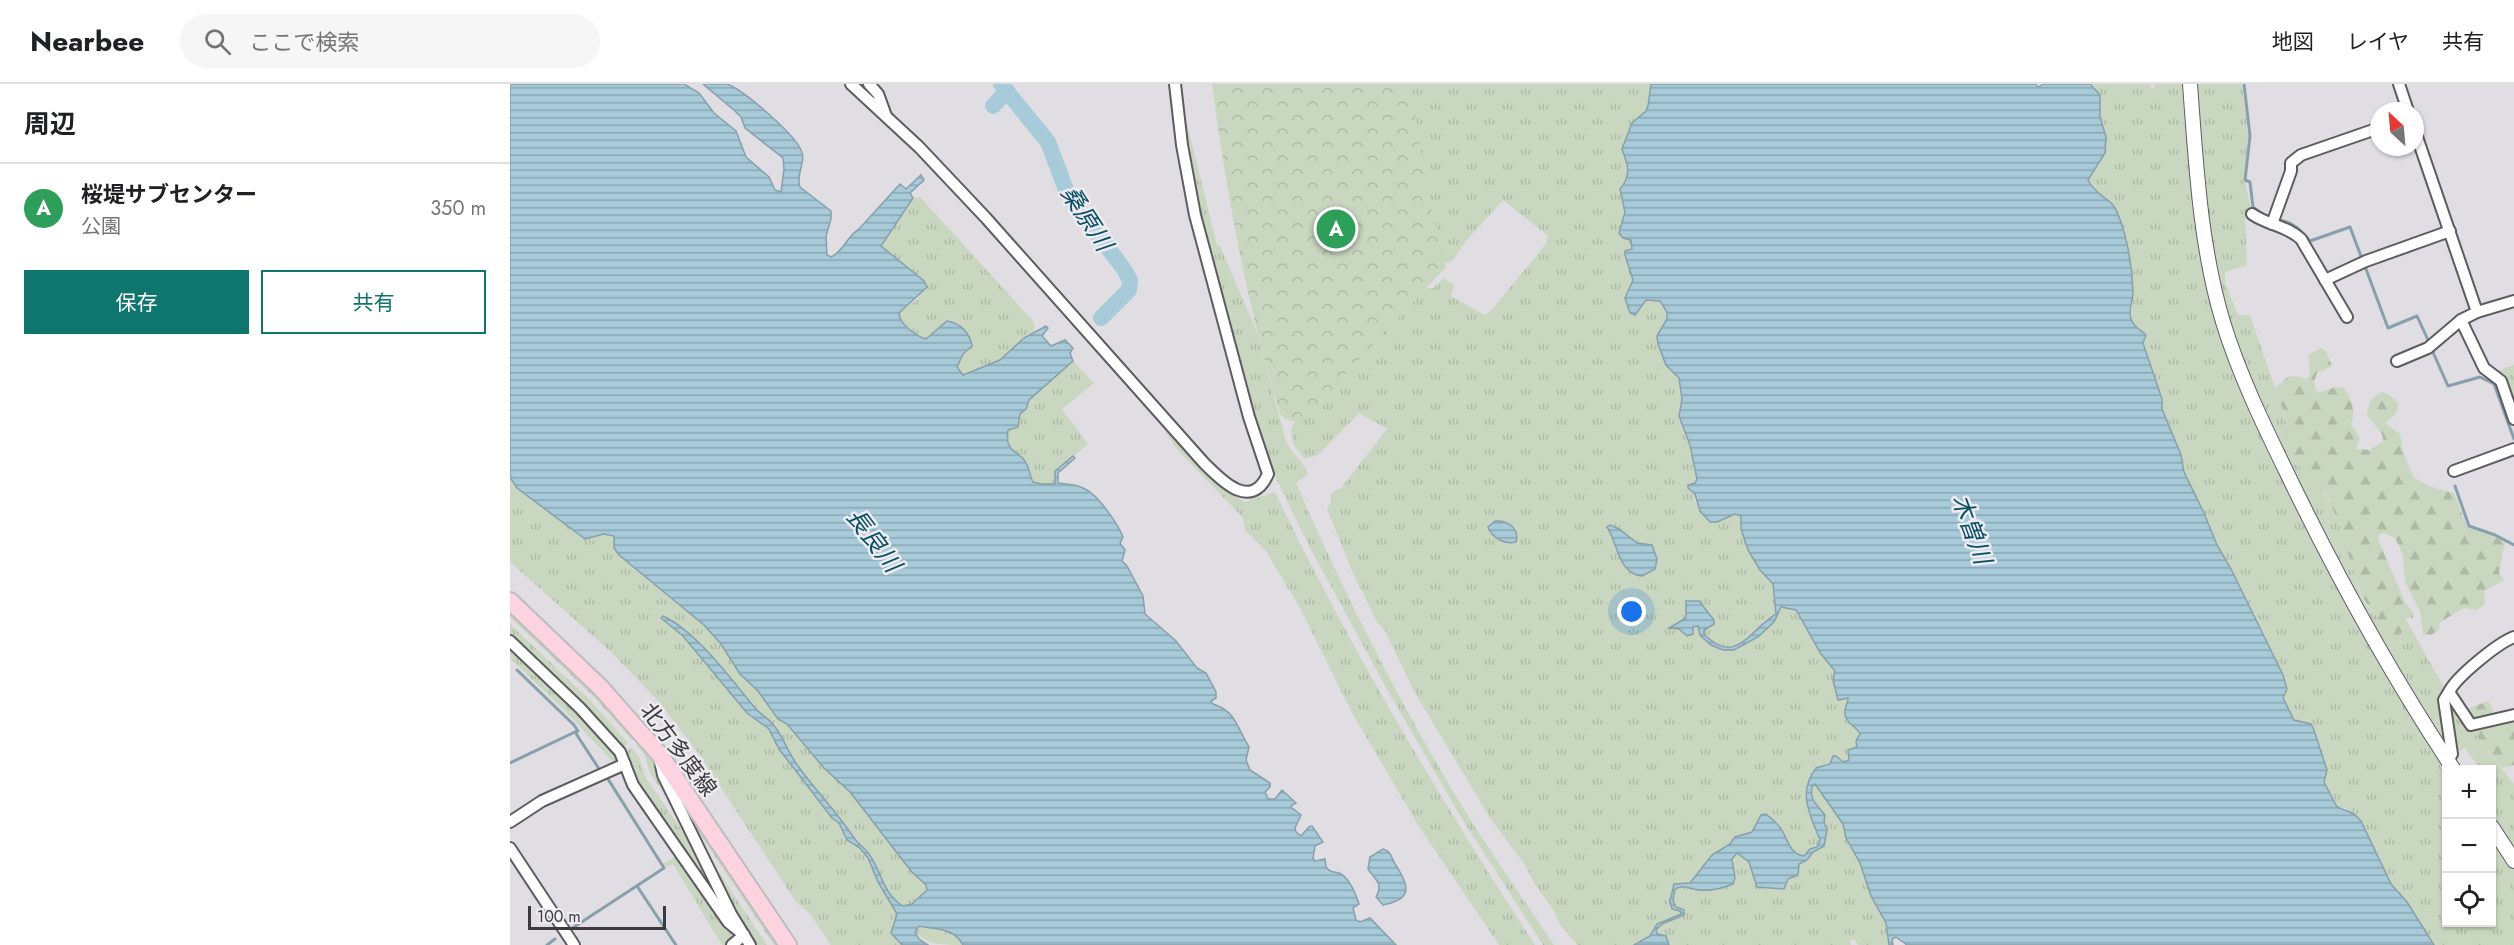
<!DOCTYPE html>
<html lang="ja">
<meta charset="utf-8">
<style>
body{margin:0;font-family:Jost,"Noto Sans JP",sans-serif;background:#f6f6f6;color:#202124}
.controls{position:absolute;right:18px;bottom:18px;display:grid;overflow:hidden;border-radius:0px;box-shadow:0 2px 4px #0004}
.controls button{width:54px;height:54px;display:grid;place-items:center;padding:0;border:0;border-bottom:2px solid #e0e0e0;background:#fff;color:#202124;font:30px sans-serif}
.compass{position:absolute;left:1860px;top:18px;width:54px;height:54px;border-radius:50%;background:#fff;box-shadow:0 2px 4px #0004;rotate:334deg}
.scale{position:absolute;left:18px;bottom:15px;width:138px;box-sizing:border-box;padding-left:6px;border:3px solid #3b3a3c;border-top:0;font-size:16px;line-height:21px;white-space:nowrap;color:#3b3a3c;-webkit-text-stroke:4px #eeebf0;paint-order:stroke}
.you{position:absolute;left:1122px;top:528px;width:21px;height:21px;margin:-15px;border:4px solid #fff;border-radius:50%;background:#1a73e8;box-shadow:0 0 0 9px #1a73e833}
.badge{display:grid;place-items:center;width:39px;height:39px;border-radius:50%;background:#0f766e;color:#fff;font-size:20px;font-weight:700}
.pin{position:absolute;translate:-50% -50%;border:3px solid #fff;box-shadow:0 2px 6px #0006}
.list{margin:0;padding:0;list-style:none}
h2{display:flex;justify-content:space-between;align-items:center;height:78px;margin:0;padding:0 24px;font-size:26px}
h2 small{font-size:20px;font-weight:400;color:#757577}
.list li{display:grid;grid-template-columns:39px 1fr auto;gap:18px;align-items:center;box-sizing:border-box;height:90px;padding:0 24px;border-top:2px solid #e0e0e0}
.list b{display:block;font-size:22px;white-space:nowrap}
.list p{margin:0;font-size:20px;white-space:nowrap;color:#757577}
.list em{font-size:20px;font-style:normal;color:#757577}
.actions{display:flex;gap:12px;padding:18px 24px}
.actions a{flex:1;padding:14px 0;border:2px solid #0f766e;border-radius:0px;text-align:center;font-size:21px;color:#0f766e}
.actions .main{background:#0f766e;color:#fff}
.icon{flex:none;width:33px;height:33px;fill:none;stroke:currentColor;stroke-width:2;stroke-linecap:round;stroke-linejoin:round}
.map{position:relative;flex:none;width:2004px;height:861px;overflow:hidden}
header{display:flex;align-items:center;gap:36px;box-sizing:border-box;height:84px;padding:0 30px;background:#fff;border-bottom:2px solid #e0e0e0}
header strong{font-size:28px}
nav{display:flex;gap:33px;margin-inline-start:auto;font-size:21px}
.search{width:420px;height:54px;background:#f6f6f6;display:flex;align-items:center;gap:15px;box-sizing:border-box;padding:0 21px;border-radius:33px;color:#757577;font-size:22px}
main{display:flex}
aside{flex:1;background:#fff}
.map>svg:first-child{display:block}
.grass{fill:url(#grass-tufts);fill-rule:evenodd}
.forest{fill:url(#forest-firs)}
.park{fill:url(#park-crowns)}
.water{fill:url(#water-rules);stroke:#87a0ab;stroke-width:1.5}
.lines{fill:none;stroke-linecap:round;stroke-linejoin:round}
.stream{stroke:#87a0ab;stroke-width:3}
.river{stroke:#a8cbda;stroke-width:16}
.minor-casing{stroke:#5e5c60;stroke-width:14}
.tertiary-casing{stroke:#5e5c60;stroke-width:16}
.primary-casing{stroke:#bcbcbd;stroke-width:20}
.minor{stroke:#fff;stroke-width:10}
.tertiary{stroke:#fff;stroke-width:14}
.primary{stroke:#fdd3e0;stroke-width:16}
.labels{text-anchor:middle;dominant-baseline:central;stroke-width:5;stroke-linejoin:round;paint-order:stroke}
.street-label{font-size:22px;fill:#3b3a3c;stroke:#eeebf0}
.water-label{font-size:24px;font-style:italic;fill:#074f65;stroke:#eeebf0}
</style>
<header>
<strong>Nearbee</strong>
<div class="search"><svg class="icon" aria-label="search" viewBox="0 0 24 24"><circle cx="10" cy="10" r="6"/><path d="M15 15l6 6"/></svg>ここで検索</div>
<nav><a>地図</a><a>レイヤ</a><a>共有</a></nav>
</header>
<main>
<aside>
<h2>周辺<small></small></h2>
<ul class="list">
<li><span class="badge" style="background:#2e9e5b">A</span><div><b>桜堤サブセンター</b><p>公園</p></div><em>350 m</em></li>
</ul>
<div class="actions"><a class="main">保存</a><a>共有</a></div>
</aside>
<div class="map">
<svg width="2004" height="861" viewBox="0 0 2004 861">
<defs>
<pattern id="grass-tufts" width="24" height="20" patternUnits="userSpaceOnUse" patternTransform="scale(1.5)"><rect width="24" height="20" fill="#c9d7c0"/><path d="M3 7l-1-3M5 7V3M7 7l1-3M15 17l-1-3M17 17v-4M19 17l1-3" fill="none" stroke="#aeb9a6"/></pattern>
<pattern id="forest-firs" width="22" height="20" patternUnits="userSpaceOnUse" patternTransform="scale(1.5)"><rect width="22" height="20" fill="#c9d7c0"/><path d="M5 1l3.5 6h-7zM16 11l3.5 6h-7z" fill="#aeb9a6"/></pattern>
<pattern id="park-crowns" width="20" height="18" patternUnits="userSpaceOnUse" patternTransform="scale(1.5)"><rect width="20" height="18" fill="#c9d7c0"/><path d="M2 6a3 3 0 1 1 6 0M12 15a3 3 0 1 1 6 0" fill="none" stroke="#aeb9a6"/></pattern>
<pattern id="water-rules" width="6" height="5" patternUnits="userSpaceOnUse" patternTransform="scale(1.5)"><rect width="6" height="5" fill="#a8cbda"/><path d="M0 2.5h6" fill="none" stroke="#8aa6b2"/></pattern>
</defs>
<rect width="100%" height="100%" fill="#e0dde3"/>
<g class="grass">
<path d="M893,0H1141L1138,22L1136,27L1122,39L1112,65C1117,77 1120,86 1116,99L1111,102L1115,128L1109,146L1113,154L1121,156C1124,165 1125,186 1123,196C1119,214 1107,211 1125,231L1136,216L1151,217L1157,228L1163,288L1169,294L1172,315L1169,324L1171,339L1180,361L1187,395L1185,418L1202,439L1225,430L1231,432V446L1241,471L1250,486L1263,500L1266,529C1262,532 1256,534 1253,537C1251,540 1250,543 1248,546C1232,565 1212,569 1194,550V546L1204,540V536L1189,517L1179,516L1176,519V534L1166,539L1162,546L1169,545L1183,550V543L1188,542L1190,551L1204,562L1213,566H1226L1248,553L1264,538L1269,525L1275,523L1285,526L1311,570L1325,587L1323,596L1328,616L1338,614L1339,618L1335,626L1350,650L1346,658L1347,663L1339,675L1333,678L1326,672L1320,680L1306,684L1295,712L1310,756L1307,763L1301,765L1294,772C1275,769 1278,751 1268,740C1264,736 1256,733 1251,731L1242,748L1226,753L1220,760L1202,771L1180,799H1167L1163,801L1161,822L1170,827L1171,830L1147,840L1140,852L1124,861H1067L1049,839L1043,825L1026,802L1015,781L980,734L904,607L875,547L867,538L843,489L817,425L821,417L822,408L831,404L877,345L849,329L808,371L795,375L783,360L781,344L784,340V333L914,204H923L934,194L944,201L941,212L974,231L979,229L1036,160L1038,152L993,116L956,157L943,176L938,179L932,177ZM1097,443L1127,459L1138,460L1143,465L1147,475L1120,487L1105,465L1101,449Z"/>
<path d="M1580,0H1639L1643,6L1645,0H1676L1720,272L1936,686V838H1982V751L2004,785V861H1924L1897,818L1881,800L1851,737L1835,724L1827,723L1814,698L1817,686L1804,646L1795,638L1784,636L1772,614L1776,610L1768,580L1721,485L1707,461L1694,429L1674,388L1671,371L1652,325V315L1633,259L1635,249L1625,243L1621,237L1623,208L1612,142L1604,120L1587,111L1578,96V92L1590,80L1594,43L1590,33V11Z"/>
<path d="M1684,0H1732L1738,53L1734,94L1741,125L1735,133L1737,181L1715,188V199L1728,231H1740L1776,336L1775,347L1824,425L1832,445L1849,506L1855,520L1866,531L1872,548L1895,534L1936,607L1940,669L1835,497L1744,308L1716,236L1697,141Z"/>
<path d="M672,20L707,161L710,162L747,248L776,357C781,368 796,380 798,390L786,399C836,514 894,628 960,735C987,778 1016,819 1044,861H1033L954,738L879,609L799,462L764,390L743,333L689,131L676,59Z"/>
<path d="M410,113L524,238L525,247L514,254L490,276L462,286L457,290H450L447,283L453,270L460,264L437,237L416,256L405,251L389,233V229L406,216L417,203L371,162V159L403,114Z"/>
<path d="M563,277L584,299L552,325L578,360L545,387V400H527C518,394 521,387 516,379C509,366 494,369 498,346L507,343L510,330L516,324L519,316Z"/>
<path d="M2004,281V314H2002L1986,287Z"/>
<path d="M645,331C673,362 699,397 735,418L765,408C840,565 930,715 1025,861H989L908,741L841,627L790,524L756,467L735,446L733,434L665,363Z"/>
<path d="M0,393L7,404L74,455L94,450L104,452L109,471L194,541L211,560L230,590L248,607L268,635L277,640L314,684L340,708L358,733L374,750L385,767L416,801L417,806L402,820L393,822L380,812L364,777L289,684L260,638L247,627L199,570L174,545L157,534H152L173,552L237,629L259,645L269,665L322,734L329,739L337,756L350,764L358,774L368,798L387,830C379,844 383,850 392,861H321L300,830L286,818L189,670L149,618L101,568L0,478Z"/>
<path d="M0,524L127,652L122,656L84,613L0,533Z"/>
<path d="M0,540L78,614L118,659L111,665L0,553Z"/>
<path d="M0,561L105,667L109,677L106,681L57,629L0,574Z"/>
<path d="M1937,615L2004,700V770L1982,736V686L1970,685L1955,664L1943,669Z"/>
<path d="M131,656L139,666L147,688L175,740L141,691L134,670L126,660Z"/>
<path d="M121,663L129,673L136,694L185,765L217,831L127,698L120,677L114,669Z"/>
<path d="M157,689L272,861H264L183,740Z"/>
<path d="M1305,700L1333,740L1336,754L1350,779L1361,812L1376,839L1379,861H1348L1345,856L1340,855L1341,861H1159L1156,852L1147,850L1146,846L1152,840L1174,831L1171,824L1166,823L1163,819L1166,804C1175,801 1181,804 1189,805C1200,806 1212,804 1222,800L1225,794L1222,775L1227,769L1239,778L1245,800L1250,804L1261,802L1272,806L1275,803L1278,795L1285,793L1289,787V781L1297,776L1303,768L1314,762L1317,746L1314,738L1315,733C1309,722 1300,717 1302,703Z"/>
<path d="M195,767L257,861H245L227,833Z"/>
<path d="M168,771L223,850L222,855L216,861H212L163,780L155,783L153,780Z"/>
<path d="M409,842C427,846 443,843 453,861C435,861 415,861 405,847Z"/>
</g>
<g class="forest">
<path d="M1812,264L1816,267L1822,282L1807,289L1804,298L1806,306L1810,308L1826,303L1834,304C1842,315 1846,327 1841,340L1850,354L1846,365L1860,366L1873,357L1872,350L1857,331C1858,319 1861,314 1872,308L1878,310L1888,319C1889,330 1882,333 1875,339L1890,350L1893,368L1904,394L1921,403L1944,409L1957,443L1995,457L1989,489L1994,496L1974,507L1975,520L1967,526L1954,524L1932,537L1929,540L1930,545L1921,551H1913L1910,528L1895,498L1893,472L1889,462L1885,454L1874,449L1869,451L1868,455L1895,518L1903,529V534H1895V541L1889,554L1883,555L1872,548C1870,542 1868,535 1865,530C1859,522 1853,517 1850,506C1838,473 1832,440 1815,408L1808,407L1785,377L1775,347L1776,335L1765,304C1777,294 1778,288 1796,295L1799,293C1801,284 1797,278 1799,270Z"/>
<path d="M1976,618H1979L1983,627L1982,631L1962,639L1954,626Z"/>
<path d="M2004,634V681L1992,684L1961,645Z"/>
</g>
<path class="park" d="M702,0H901L916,103L936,183L829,297L812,322L798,334L781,337L771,332C737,224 717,112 702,0Z"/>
<g class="water">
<path d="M0,0H174L189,9L204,29L226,47L236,73L259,93L265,106L271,108L274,85L273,74L235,44L231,33L225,27L193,0C200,0 211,0 217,0C234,6 284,50 291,66C297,78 285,90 290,103L321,127V135L316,152L317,171L321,173C334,167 337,152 349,145L390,100L396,105L411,91L414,96L400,109L403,114L371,162L414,197L417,203L389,229C389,240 406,252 416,255L437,237C450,239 460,249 462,262L453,270L447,283L453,291L490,276L514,254L536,242L538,244L532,252L541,262L555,256L563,264L560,269L563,277L519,316L516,325L510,330L508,343L498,346C494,370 510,366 516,379C520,385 519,391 523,398L532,400H545V387L563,372L565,374L548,389V399C557,400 567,400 575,405C588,411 608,440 613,453L610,459L615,466L612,477L617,482L633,512L635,530L666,557L687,584L696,589L706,608V614L701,617L703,620C726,627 727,644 739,663L736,676L740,686L760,699V703L755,708L758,715H765L772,706L786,719L782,721L781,723L791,731L785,744L786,748L791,752L799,743L802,742L813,758L805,762L803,774L805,777L815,775L816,783C821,789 822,787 829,789C839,793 846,811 849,820L843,824L846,836L850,838L860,834L886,861H453C443,843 427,846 409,842L405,848L409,855L418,861H392L381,849L387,830L368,798L358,774L350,764L337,756L329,739L322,734L269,665L259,645L237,629L173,552L151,534L153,532C186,547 222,596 245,624C251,631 260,635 265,643C273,653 279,670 288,682C305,706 327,728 344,754C348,760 355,764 359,770C372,788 373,810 393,822L402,820L417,806L416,801L401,787L340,708L314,684L277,640L268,635L248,607L230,590L211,560L194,541L109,471L104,464V452L94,450L75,455L7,404L0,393Z"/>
<path d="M1141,0H1525L1529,3L1533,0H1580L1590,11V33L1596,53L1595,69L1578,96C1586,113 1603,114 1608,130C1617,153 1622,182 1623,208C1623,217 1618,226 1621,235C1624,244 1631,246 1636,251L1633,259L1652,315V325L1671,371L1674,388L1694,429L1707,461L1721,485L1773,591L1777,605L1773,614L1784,636L1801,640L1804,646L1817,686L1814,698L1827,723L1844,730L1851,737L1881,800L1897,818L1924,861H1397L1386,853L1382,855L1383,861H1379L1376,839L1361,812L1350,779L1336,754L1333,740L1305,700L1302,703C1299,717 1308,721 1315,731L1314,738L1317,746L1314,762L1303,768L1297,776L1289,780L1288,791L1278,795L1274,805L1247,803L1239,778L1227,769L1222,775L1225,794L1223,800C1213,804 1199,807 1189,806C1179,805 1175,800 1165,805L1163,817L1166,823L1174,826V831L1152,840L1146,846L1147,850L1156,852L1159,861H1124L1140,852L1147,840L1171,830L1170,827L1162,825L1160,817L1164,800L1180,799L1202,771L1220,760L1225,753L1242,748L1251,731L1256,730C1263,736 1269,740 1273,748C1278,758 1281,770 1294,772L1300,765L1307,763L1310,756C1300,730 1287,709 1306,684L1320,680L1323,672H1326L1333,678L1339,676L1338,666L1347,663L1346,657L1350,650C1346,642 1335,639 1335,629C1334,624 1338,620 1338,614L1328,616L1323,596L1325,587L1311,570L1286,526L1271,523L1264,538L1248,553L1224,566H1213L1201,561L1190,551L1188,542L1183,543V550L1177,552L1169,545L1159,544L1176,534V517H1189L1204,536V540L1194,546V550C1226,584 1241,544 1266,530L1263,500L1250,486L1238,466L1231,445V432L1225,430L1207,438H1200L1190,427L1185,410L1178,404V401L1185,399L1187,395L1180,361L1169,332L1172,315L1169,294L1156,281L1148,260L1147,252L1157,235V228L1150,217L1136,216L1125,231L1120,229L1115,214L1123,196L1115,171V167L1122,165L1121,156L1113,154L1109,149L1115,128L1110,105C1122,91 1118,81 1112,65L1122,39L1136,27L1138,22Z"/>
<path d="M985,437C998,436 1010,445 1006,458C995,461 982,454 978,443Z"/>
<path d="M1100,441L1109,445L1127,459L1142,461L1147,475L1145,485L1132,492C1108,490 1107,457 1097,443Z"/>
<path d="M873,765C881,767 881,773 885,780C899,801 904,815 873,821L866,813C874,799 865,796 858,785L860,773Z"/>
</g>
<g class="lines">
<g class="stream">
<path d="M1734,0L1740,52L1735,96L1740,98L1743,123L1755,132"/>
<path d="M1769,136C1783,138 1791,146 1800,157L1840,143L1852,175"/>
<path d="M1856,185L1878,244L1907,232L1918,256"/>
<path d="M1922,266L1938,302L1970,293L1984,300L2004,355"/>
<path d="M1945,402L1959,442L1985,451L2004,461"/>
<path d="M7,586L64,641L68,647L65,648L91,688"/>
<path d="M0,679L65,648"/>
<path d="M127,802L166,861"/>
<path d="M61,845L154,784L98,695"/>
<path d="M37,861L45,855"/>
</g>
<g class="river">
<path d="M491,0L538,58L558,111L613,184L620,196L619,206L591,234"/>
<path d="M483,22L497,7"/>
</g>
<defs>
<g id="minor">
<path d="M341,0L409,63L476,134L694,379C711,396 741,428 758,390L739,333L685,131L672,61L665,0"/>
<path d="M359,0L368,10L376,32"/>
<path d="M1889,0L1898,27"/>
<path d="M1905,47L1967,228"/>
<path d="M1742,130C1757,141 1776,141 1791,155L1837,233"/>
<path d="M1762,140L1781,87V79L1791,71L1869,44"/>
<path d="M1815,196L1856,177L1940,147"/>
<path d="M1951,236L1974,284L1991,297L2004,335"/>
<path d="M1887,277L1918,264L1951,236L1967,228L2004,217"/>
<path d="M1944,387L2004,365"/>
<path d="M0,557L70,624L110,668L123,701L218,838L234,851"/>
<path d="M1939,608C1946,593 1988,559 2004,553"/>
<path d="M150,676L153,691L221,830L240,861"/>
<path d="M1938,677L1942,670L1934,616L1939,608L1961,641L2004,631"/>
<path d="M0,738L32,717L115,680"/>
<path d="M0,764L64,861"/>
<path d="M222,861L234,851"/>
</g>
<g id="tertiary">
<path d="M1680,0C1686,79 1690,162 1713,238C1729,290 1753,340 1777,389C1826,491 1881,591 1944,686"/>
<path d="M1982,743L2004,777"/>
</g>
<path id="primary" d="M0,517L91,604L150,671L278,861"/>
</defs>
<use href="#minor" class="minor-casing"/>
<use href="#tertiary" class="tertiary-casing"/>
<use href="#primary" class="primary-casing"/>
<use href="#minor" class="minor"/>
<use href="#tertiary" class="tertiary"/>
<use href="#primary" class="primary"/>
</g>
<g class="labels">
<g class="street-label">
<text transform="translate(169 665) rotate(53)">北方多度線</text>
</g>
<g class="water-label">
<text transform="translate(577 134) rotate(57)">桑原川</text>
<text transform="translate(1462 445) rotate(70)">木曽川</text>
<text transform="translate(364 456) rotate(53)">長良川</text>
</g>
</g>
</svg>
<div class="controls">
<button>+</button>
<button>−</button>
<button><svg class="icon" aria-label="locate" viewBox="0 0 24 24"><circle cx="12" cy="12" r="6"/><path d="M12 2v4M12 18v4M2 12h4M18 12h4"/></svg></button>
</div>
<svg class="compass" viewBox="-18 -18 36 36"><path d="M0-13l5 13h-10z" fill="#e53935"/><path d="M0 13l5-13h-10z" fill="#757577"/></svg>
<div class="scale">100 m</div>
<div class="you"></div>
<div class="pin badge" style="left:826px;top:145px;background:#2e9e5b">A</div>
</div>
</main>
